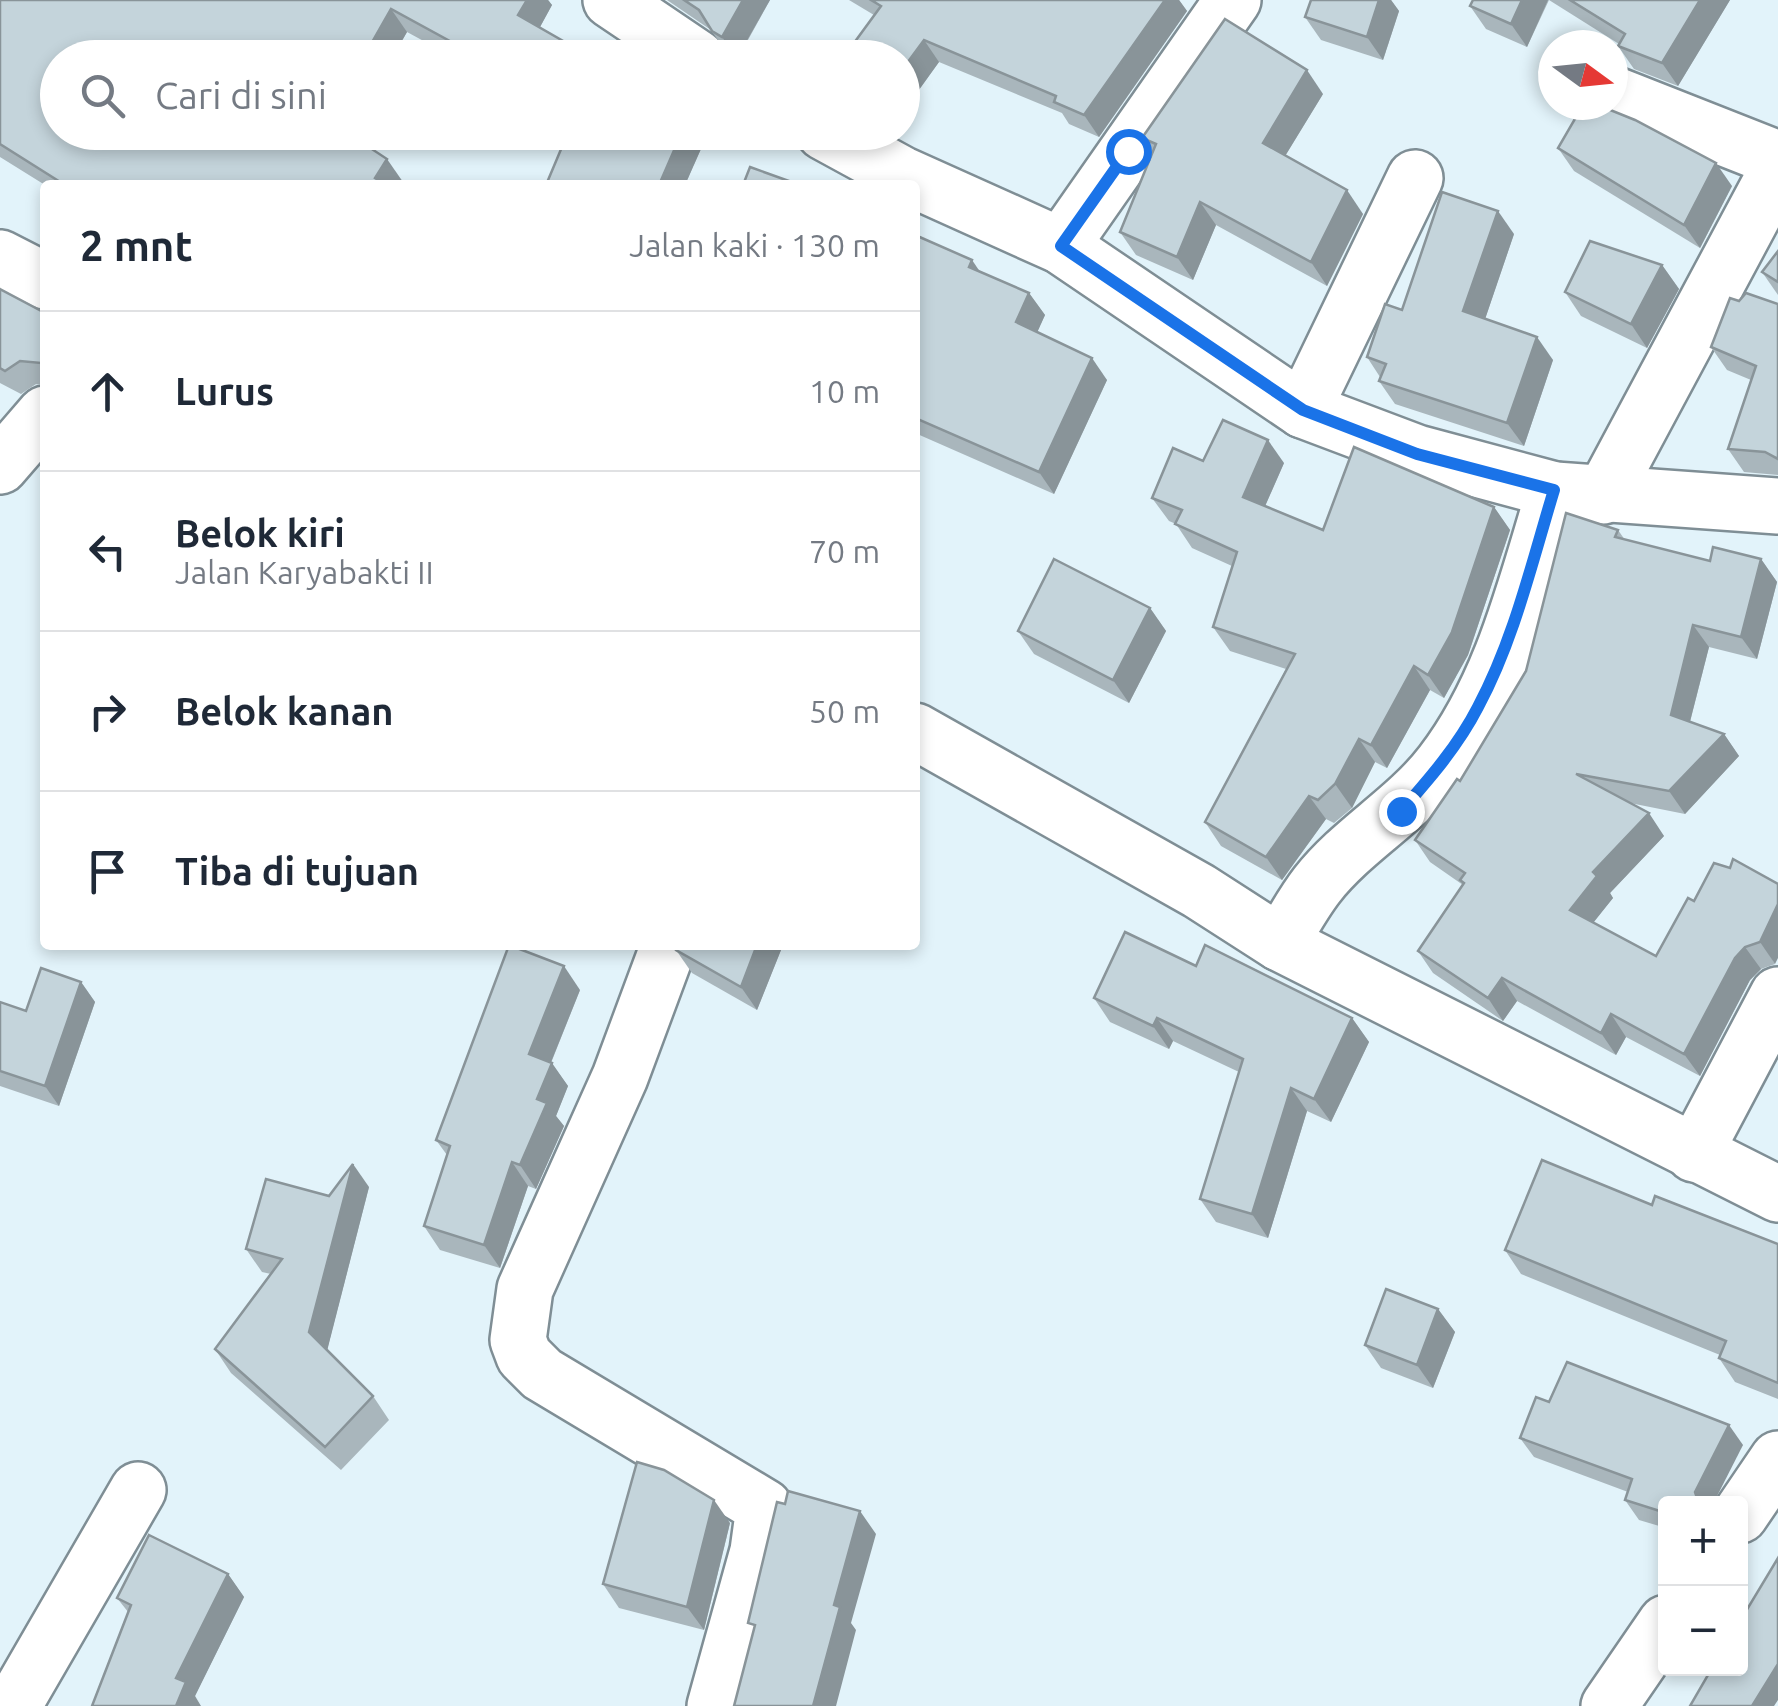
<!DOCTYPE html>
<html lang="id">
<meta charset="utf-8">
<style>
body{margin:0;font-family:Ubuntu,sans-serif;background:#f2f2f3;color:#1f2937}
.controls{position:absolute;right:30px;bottom:30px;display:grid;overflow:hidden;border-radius:10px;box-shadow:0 5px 15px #0003}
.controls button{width:90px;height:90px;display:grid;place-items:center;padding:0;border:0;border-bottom:2px solid #e0e1e3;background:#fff;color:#1f2937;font:50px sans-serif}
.compass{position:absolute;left:1538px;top:30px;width:90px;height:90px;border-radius:50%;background:#fff;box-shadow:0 5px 15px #0003;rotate:105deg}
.stop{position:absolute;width:30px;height:30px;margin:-22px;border:8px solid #1a73e8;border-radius:50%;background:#fff}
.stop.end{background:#1a73e8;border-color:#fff;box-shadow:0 2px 10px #0008}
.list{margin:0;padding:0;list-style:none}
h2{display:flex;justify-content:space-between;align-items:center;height:130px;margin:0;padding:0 40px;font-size:42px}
h2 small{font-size:32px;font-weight:400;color:#747a83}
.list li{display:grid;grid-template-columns:65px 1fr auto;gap:30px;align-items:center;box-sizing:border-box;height:160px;padding:0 40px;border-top:2px solid #e0e1e3}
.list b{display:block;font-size:38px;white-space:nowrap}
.list p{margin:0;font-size:32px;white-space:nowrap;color:#747a83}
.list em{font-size:32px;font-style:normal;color:#747a83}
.icon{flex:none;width:55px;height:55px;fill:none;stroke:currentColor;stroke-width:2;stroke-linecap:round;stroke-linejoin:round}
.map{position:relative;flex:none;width:1778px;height:1706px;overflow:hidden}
.search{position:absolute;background:#fff;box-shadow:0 5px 15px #0003;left:40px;top:40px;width:880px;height:110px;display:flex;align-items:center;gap:25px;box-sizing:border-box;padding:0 35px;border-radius:55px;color:#747a83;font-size:38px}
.panel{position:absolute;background:#fff;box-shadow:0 5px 15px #0003;left:40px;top:180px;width:880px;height:770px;border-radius:10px}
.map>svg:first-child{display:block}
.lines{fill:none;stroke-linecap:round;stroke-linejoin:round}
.minor-casing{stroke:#7f8e95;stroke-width:60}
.minor{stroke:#fff;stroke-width:55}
.wall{fill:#a9b6bc}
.shaded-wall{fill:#899499}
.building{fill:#c4d4db;stroke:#899499;stroke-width:2.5}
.route{stroke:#1a73e8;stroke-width:12}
</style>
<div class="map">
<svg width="1778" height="1706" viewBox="0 0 1778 1706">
<rect width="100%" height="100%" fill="#e2f3fa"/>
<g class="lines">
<defs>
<g id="minor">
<path d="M611,0L697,58"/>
<path d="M1613,94L1778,159"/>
<path d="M824,132L901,174L1061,246L1303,410L1417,453L1555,490L1778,506"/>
<path d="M1061,246L1233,0"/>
<path d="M0,258L45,281"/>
<path d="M1303,410L1415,178"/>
<path d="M0,466L45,414"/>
<path d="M1603,496L1778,169"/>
<path d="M915,731L1199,891L1280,943L1778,1194"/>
<path d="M1280,943C1292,924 1303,903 1317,885C1352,840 1406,811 1442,764C1503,685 1526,583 1555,490"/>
<path d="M669,945L620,1077L525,1289L518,1340L524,1356L542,1374L764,1507L758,1551L715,1706"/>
<path d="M1694,1154L1778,995"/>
<path d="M1740,1515L1778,1459"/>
<path d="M13,1706L138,1490"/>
<path d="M1609,1706L1666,1623"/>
</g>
</defs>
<use href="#minor" class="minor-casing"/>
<use href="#minor" class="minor"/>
</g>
<g class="wall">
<path d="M0,0H548L552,5L540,27L592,58H455L407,32L392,58H58L349,132L348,134L403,182L400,185H45L0,157Z"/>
<path d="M667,0H770L738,58L727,53L711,30Z"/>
<path d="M849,0H1179L1187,11L1099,137L1069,124L1062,113L939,62L903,112L874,15Z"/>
<path d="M1311,0H1391L1399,11L1383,60L1321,40L1305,17Z"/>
<path d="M1473,0H1730L1678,86L1634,69L1618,46L1619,44L1549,0L1527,47L1486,29L1470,6Z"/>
<path d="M1323,94L1285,156L1363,214L1327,286L1216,225L1193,280L1136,255L1120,232L1153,153L1142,138Z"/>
<path d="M538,132H708V133L685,185H546L563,146Z"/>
<path d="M1558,148L1732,186L1700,248L1574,171Z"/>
<path d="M915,233L980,272L1029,293L1045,315L1037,332L1107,380L1054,494L915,433Z"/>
<path d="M1514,234L1485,319L1553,360L1524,446L1395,404L1379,381L1380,377L1367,357L1402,310Z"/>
<path d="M1778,251V295L1762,272Z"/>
<path d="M1662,265L1679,289L1647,348L1581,316L1565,292Z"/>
<path d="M0,289L45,313V385L36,384L21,394L0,383Z"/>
<path d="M1739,301L1778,304V475L1744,472L1728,449L1751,380L1727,370L1711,347Z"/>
<path d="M1203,461L1284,463L1265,506L1323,530L1494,507L1510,530L1468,655L1444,698L1430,690L1387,768L1375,762L1352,808L1334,823L1326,819L1282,880L1221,846L1205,822L1286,669L1230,651L1213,627L1232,566L1192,548L1176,524L1169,521L1152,498Z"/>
<path d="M1618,530L1625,540L1710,561L1761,559L1777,582L1757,659L1709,647L1690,722L1724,734L1739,756L1685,814L1630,803L1664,836L1610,893L1613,898L1593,922L1656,956L1694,901L1714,863L1775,964L1761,969L1750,980L1700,1076L1626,1037L1616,1055L1517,1001L1503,1021L1433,973L1418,951L1463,885L1430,862L1415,840L1460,781Z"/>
<path d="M1150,608L1166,631L1129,703L1034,654L1018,631Z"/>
<path d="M783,945L757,1010L692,973L676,950Z"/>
<path d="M1196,966L1352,1018L1369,1042L1331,1122L1307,1111L1268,1238L1216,1222L1200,1199L1239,1072L1173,1041L1169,1049L1110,1022L1094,998Z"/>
<path d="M81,982L95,1002L59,1106L0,1086V1002L26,1011Z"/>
<path d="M580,990L551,1063L568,1086L556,1116L564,1126L536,1189L528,1186L500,1268L440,1250L424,1226L447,1155L436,1140Z"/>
<path d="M369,1187L327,1350L373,1396L389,1420L341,1470L231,1373L215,1349L271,1274L262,1272L246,1249L329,1196Z"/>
<path d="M1652,1205L1778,1244V1399L1735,1382L1719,1358L1720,1355L1521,1274L1505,1250Z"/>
<path d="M1438,1309L1455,1332L1433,1388L1381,1368L1365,1345Z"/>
<path d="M1549,1402L1743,1445L1666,1504V1528L1639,1520L1625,1500L1628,1492L1534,1457L1520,1438Z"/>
<path d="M730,1523L704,1630L619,1608L603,1584Z"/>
<path d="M228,1574L244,1597L195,1696L202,1705L117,1598Z"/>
</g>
<g class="shaded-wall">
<path d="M527,0H548L552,5L534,38L518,15Z"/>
<path d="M743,0H770L737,58L722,37Z"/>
<path d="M1165,0H1179L1187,11L1099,137L1084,115Z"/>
<path d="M1379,0H1391L1399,11L1383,60L1367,37Z"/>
<path d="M1522,0H1548L1527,47L1511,24Z"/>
<path d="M1700,0H1730L1678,86L1662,63Z"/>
<path d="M391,9L407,32L392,58H363Z"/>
<path d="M924,40L939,62L903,112L902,70Z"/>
<path d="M1307,70L1323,94L1279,166L1263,143Z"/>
<path d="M682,132L708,133L685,185H659Z"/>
<path d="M387,159L403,182L400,185H380L375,178Z"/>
<path d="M1716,163L1732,186L1700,248L1684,225Z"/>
<path d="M1347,190L1363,214L1327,286L1311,262Z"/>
<path d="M1200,202L1216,225L1193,280L1177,257Z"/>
<path d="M1498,211L1514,234L1480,334L1463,311Z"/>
<path d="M972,260L987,282L969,267Z"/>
<path d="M1662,265L1679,289L1647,348L1631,324Z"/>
<path d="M1029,293L1045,315L1032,344L1016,322Z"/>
<path d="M1537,337L1553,360L1524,446L1507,423Z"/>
<path d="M1092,358L1107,380L1054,494L1039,472Z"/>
<path d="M1268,440L1284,463L1259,520L1243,497Z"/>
<path d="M1494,507L1510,530L1468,655L1444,698L1428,675Z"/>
<path d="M1761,559L1777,582L1757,659L1741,637Z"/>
<path d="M1150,608L1166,631L1129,703L1113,680Z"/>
<path d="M1693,625L1709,647L1686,737L1671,715Z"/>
<path d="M1414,666L1430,690L1387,768L1371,745Z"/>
<path d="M1724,734L1739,756L1685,814L1669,791Z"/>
<path d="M1359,739L1375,762L1352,808L1335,784Z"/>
<path d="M1309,796L1326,819L1282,880L1266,857Z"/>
<path d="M1649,813L1664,836L1610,893L1613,898L1586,932L1570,910L1593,872Z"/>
<path d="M1778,904V958L1775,964L1760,942Z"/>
<path d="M757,945H783L757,1010L741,987Z"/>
<path d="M1745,947L1761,969L1750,980L1700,1076L1684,1054L1735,958Z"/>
<path d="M564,966L580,990L545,1077L529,1054Z"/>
<path d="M1502,978L1517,1001L1503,1021L1488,998Z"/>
<path d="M81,982L95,1002L59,1106L45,1086Z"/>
<path d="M1611,1014L1626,1037L1616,1055L1601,1033Z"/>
<path d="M1157,1018L1173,1041L1169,1049L1153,1026Z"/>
<path d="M1352,1018L1369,1042L1331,1122L1314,1099Z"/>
<path d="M552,1063L568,1086L556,1116L564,1126L536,1189L520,1165L537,1099Z"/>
<path d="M1291,1088L1307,1111L1268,1238L1252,1214Z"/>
<path d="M512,1162L528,1186L500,1268L484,1245Z"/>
<path d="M353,1164L369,1187L326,1355L309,1332Z"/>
<path d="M1438,1309L1455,1332L1433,1388L1417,1365Z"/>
<path d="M1729,1425L1743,1445L1713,1504H1699L1695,1492Z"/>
<path d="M714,1500L730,1523L704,1630L687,1607Z"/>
<path d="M860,1511L876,1534L851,1623L856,1630L836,1706H813L834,1605Z"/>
<path d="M228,1574L244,1597L195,1696L201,1706H176V1678Z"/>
<path d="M1778,1664V1700L1774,1706H1752Z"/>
</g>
<g class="building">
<path d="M0,0H527L518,15L591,57L481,58L391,9L363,58H58V132H346L387,159L375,178L387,185H65L0,144Z"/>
<path d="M684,0H743L722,37L712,31L699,10Z"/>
<path d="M871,0H1165L1084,115L1054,102L1056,96L924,40L902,70V58H843L881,6Z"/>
<path d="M1311,0H1379L1367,37L1305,17Z"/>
<path d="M1473,0H1522L1511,24L1470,6Z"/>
<path d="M1570,0H1700L1662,63L1618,46L1625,34Z"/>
<path d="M1225,19L1307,70L1263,143L1347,190L1311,262L1200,202L1177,257L1120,232L1156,144L1142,138Z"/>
<path d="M1583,105H1598L1635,120L1716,163L1684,225L1558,148Z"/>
<path d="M562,132H682L659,185H546L567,135Z"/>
<path d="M750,167L800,185H743Z"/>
<path d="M1442,192L1498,211L1463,311L1537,337L1507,423L1379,381L1386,364L1367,357L1385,304L1402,310Z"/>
<path d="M915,235L972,260L969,267L1029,293L1016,322L1092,358L1039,472L915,418Z"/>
<path d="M1590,241L1662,265L1631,324L1565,292Z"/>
<path d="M1778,251V282L1762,272Z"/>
<path d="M0,289L45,313V356L41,363L20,361L5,371L0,368Z"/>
<path d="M1746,293L1778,304V459L1765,452L1728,449L1756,366L1711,347L1730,298L1739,301Z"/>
<path d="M1223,420L1268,440L1243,497L1323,530L1354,447L1494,507L1452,632L1428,675L1414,666L1371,745L1359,739L1335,784L1318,800L1309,796L1266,857L1205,822L1295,654L1213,627L1237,552L1175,524L1182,510L1152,498L1173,448L1203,461Z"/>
<path d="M1566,513L1618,530L1615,537L1710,561L1713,547L1761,559L1741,637L1693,625L1671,715L1724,734L1669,791L1576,774L1649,813L1593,872L1597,876L1570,910L1656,956L1688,898L1694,901L1714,863L1730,868L1733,859L1778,884V904L1760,942L1745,947L1735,958L1684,1054L1611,1014L1601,1033L1502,978L1488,998L1418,951L1464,883L1460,880L1465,873L1415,840L1457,779L1460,781L1526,671Z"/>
<path d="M1054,559L1150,608L1113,680L1018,631Z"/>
<path d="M1125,932L1196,966L1205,945L1352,1018L1314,1099L1291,1088L1252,1214L1200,1199L1243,1059L1157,1018L1153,1026L1094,998Z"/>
<path d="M509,945L564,966L529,1054L552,1063L537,1099L547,1103L520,1165L512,1162L484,1245L424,1226L450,1146L436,1140Z"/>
<path d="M677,945H757L741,987L676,950Z"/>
<path d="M41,968L81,982L45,1086L0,1071V1002L26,1011Z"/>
<path d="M1542,1160L1652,1205L1655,1196L1778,1244V1383L1719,1358L1726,1341L1505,1250Z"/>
<path d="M353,1164L309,1332L373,1396L325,1447L215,1349L282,1259L246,1249L266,1179L329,1196Z"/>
<path d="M1386,1289L1438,1309L1417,1365L1365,1345Z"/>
<path d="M1567,1362L1729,1425L1695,1492L1699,1504H1666V1513L1625,1500L1632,1479L1520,1438L1536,1397L1549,1402Z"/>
<path d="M637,1462L664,1470L714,1500L687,1607L603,1584Z"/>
<path d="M788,1491L860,1511L834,1605L840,1607L813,1706H734L755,1625L748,1623L777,1502L785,1504Z"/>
<path d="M149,1535L228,1574L176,1678L186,1682L176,1706H92L131,1605L117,1598Z"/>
<path d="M1778,1558V1664L1752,1706H1690L1712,1668H1740V1621Z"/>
</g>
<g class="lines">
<path class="route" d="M1128,151L1061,246L1303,410L1417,454L1554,490C1532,562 1514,640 1478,707C1458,746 1430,778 1401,811"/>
</g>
</svg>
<div class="controls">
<button>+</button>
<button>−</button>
</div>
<svg class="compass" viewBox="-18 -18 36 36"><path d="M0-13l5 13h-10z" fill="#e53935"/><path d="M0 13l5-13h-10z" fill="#747a83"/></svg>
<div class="stop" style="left:1128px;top:151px"></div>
<div class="stop end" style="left:1401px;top:811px"></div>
<div class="search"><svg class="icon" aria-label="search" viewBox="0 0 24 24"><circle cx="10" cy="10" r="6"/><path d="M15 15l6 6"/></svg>Cari di sini</div>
<section class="panel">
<h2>2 mnt<small>Jalan kaki · 130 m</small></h2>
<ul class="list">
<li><svg class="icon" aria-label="ahead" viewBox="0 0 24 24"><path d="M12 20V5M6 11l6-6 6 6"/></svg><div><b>Lurus</b></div><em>10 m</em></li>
<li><svg class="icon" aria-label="left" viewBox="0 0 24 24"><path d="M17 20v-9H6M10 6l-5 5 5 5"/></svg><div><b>Belok kiri</b><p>Jalan Karyabakti II</p></div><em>70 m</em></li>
<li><svg class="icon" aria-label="right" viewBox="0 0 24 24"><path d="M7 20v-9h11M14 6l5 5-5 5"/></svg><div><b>Belok kanan</b></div><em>50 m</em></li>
<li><svg class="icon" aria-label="arrive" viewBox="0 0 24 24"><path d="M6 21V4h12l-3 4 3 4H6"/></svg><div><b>Tiba di tujuan</b></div></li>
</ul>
</section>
</div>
